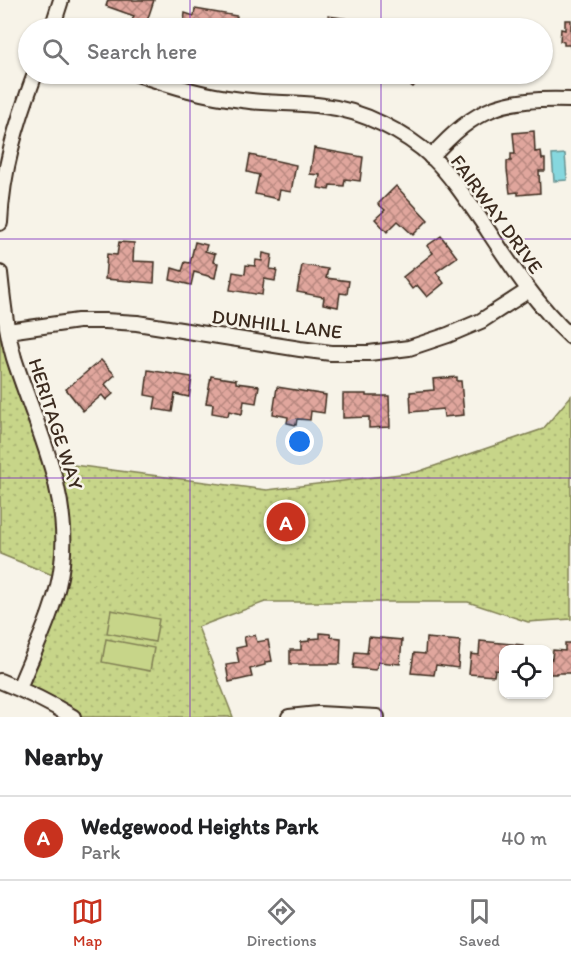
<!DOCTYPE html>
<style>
body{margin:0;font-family:Itim,sans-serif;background:#f2f2f2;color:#202124}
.controls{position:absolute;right:18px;bottom:18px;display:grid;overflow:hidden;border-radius:12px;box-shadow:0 2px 4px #0004}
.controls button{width:54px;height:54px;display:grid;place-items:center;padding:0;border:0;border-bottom:2px solid #e0e0e0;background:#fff;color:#202124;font:30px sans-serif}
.you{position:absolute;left:300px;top:442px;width:21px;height:21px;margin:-15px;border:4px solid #fff;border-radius:50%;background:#1a73e8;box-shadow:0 0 0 9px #1a73e833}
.badge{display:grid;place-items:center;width:39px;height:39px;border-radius:50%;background:#c8321e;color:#fff;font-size:20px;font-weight:700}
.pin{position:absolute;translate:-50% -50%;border:3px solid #fff;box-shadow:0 2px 6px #0006}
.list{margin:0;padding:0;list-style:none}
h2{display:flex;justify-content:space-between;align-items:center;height:78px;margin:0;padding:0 24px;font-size:26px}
h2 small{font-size:20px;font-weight:400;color:#757577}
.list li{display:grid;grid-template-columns:39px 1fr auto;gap:18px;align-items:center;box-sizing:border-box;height:84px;padding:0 24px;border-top:2px solid #e0e0e0}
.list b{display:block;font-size:22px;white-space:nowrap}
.list p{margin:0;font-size:20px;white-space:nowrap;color:#757577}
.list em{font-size:20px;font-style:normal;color:#757577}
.icon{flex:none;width:33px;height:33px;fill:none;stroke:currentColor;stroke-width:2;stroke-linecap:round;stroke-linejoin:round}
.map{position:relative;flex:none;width:571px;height:717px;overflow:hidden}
.search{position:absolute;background:#fff;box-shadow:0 2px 4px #0004;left:18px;right:18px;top:18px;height:66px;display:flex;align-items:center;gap:15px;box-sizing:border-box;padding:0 21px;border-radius:33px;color:#757577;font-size:22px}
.sheet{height:162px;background:#fff}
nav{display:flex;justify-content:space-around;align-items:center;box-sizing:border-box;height:84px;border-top:2px solid #e0e0e0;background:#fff;font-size:16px;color:#757577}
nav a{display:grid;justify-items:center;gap:3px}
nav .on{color:#c8321e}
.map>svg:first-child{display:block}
.green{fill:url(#green-dots);stroke:#818054;stroke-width:1.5}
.pitch{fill:#c7d589;stroke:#818054;stroke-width:1.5}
.water{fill:#86d7de;stroke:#689291;stroke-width:1.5}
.building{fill:url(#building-cross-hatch);stroke:#3b2a1e;stroke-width:1.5}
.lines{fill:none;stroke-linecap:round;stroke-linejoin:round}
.street-casing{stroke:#3b2a1e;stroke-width:18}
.street{stroke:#f7f3e8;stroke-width:14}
.grid{fill:none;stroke:#7b2cbf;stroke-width:1.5;stroke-opacity:0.55}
.labels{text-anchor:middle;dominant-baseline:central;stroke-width:5;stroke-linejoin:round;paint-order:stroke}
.street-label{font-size:20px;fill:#3b2a1e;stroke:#f7f3e8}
</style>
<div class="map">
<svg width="571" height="717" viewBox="0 0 571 717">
<defs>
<pattern id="green-dots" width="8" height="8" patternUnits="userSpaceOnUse" patternTransform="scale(1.5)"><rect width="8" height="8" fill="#c7d589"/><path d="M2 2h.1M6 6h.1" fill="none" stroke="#acb776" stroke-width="1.8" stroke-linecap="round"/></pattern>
<pattern id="building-cross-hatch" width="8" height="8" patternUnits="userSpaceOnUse" patternTransform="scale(1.5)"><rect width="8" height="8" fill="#e0a69d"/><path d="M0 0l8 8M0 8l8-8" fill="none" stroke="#b7877f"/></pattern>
</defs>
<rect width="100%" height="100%" fill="#f7f3e8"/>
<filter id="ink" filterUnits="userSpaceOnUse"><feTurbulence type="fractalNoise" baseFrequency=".0167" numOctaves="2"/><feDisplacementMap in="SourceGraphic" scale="12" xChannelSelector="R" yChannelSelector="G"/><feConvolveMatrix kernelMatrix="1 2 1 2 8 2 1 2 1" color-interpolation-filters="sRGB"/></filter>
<g filter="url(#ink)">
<path class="green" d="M7,325L50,462L267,490L417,472L543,429L571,396V619L528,622L468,602H265L198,627L233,717H73L19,688L60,578L0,554V326Z"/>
<g class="pitch">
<path d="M111,610L159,619L155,642L107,633Z"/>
<path d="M106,639L154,648L150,671L102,662Z"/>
</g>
<path class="water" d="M565,154L567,180L554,181L552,155Z"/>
<g class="building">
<path d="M108,0H154L145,27L131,23L134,16L106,6Z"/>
<path d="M195,9L237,16L235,28H174L175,21L184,22L185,13L194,16Z"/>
<path d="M328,16L349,19L348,28H327Z"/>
<path d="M565,20H571V50L570,45H564V42L560,41L561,29L565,30Z"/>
<path d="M266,21L312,28H265Z"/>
<path d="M399,74H424L413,87L397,76Z"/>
<path d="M534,131L535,152L541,151L542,159H545V171H539L540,193L518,195V192L510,193L507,170V161H511V154H515L513,133Z"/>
<path d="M314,148L363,157L360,181L345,179L344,186L330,185L329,190L318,188L320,175L310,174Z"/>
<path d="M250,155L296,165L291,192L280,190L278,199L255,194L259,175L247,172Z"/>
<path d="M396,186L428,220L413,235L398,221L387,232L375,219L385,210L378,204Z"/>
<path d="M441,236L457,257L436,272L444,283L427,297L417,285L412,289L403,277L433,253L427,246Z"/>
<path d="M119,242L134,243L133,261L155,262L154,283L105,279L107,254L117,255Z"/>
<path d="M195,242L207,245L205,251L215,254L213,262L218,263L215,278L194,272L191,285L170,280L172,268L182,271L185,262L190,263Z"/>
<path d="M263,253L272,255L270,269L277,270L275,281L264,279L262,295L230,290L233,272L245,274L246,265L255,266L256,260L262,261Z"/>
<path d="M302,265L328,269L326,278L349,281L347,294L340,293L338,307L323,304L324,297L297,292Z"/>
<path d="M101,360L115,375L105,384L113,394L106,400L102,395L83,411L66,389Z"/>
<path d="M148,370L192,377L189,397L175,394L172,412L154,409L156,397L145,395Z"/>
<path d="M211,376L236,380V383L259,386L256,403L244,401L242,414L229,411L228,416L212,413L213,404L206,403Z"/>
<path d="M457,377V381H461L464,415L444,417L443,409L411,412L410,392L434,390L433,379Z"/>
<path d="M277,387L326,395L324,413L311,411L310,420L297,419L296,425L287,423L288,417L273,414Z"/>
<path d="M343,394H366V396H389L390,427L369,428V417L343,418Z"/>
<path d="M320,633L330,634L331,637L341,638L340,664H290V650H301V642L309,641V639L320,638Z"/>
<path d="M255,635L257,642L268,640L272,661L265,662V665L250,669L252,677L229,682L226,665L239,663L236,648L246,646L244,637Z"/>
<path d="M369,637L402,640L400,664L378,662L376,670L353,668L355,652L367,653Z"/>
<path d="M426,638L460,641L458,668L436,665L434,675L411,673L414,653L425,654Z"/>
<path d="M480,641L523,645V650H504V671L495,670L494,676L469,674L471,654L479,655Z"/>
<path d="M565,643H571V673H556V674H548V659H552L553,650L565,651Z"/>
</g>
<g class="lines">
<defs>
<g id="street">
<path d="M52,28L61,0"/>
<path d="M137,74C172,86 205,96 242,100C269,104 297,102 324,106C361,110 405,132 433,158C453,178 469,203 485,226C512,267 535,303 571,337"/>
<path d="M431,157C477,106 504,98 571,100"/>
<path d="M0,223C2,171 17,122 35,74"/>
<path d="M0,273C3,301 6,330 14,358C35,425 71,491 62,564C57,607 35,648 19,688"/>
<path d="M8,331L78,321H105L137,323L300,349L331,353H369L409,348L448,335L481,321L529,290"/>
<path d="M0,681C25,691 50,703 73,717"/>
<path d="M289,717L318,714L377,717"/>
</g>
</defs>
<use href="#street" class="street-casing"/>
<use href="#street" class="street"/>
</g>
</g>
<path class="grid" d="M190,0V28M381,0V28M190,74V717M381,74V717M0,239H571M0,478H571"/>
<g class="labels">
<g class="street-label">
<text transform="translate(497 214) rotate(54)">FAIRWAY DRIVE</text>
<text transform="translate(277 324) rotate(7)">DUNHILL LANE</text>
<text transform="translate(56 424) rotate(72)">HERITAGE WAY</text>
</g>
</g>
</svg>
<div class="controls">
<button><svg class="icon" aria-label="locate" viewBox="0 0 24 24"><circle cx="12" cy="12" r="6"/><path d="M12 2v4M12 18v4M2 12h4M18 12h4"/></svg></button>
</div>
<div class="you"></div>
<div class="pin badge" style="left:286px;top:522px">A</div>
<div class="search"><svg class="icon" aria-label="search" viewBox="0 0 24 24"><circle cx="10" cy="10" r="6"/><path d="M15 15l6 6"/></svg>Search here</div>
</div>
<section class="sheet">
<h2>Nearby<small></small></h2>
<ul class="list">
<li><span class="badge">A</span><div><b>Wedgewood Heights Park</b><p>Park</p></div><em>40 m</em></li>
</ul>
</section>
<nav>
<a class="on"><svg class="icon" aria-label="map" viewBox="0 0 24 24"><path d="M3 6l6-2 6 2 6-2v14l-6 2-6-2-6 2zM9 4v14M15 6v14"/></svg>Map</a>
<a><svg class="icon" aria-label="directions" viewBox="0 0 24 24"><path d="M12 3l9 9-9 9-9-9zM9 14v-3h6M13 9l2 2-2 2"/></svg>Directions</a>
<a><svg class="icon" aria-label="saved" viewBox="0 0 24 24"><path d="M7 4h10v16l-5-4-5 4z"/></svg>Saved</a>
</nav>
